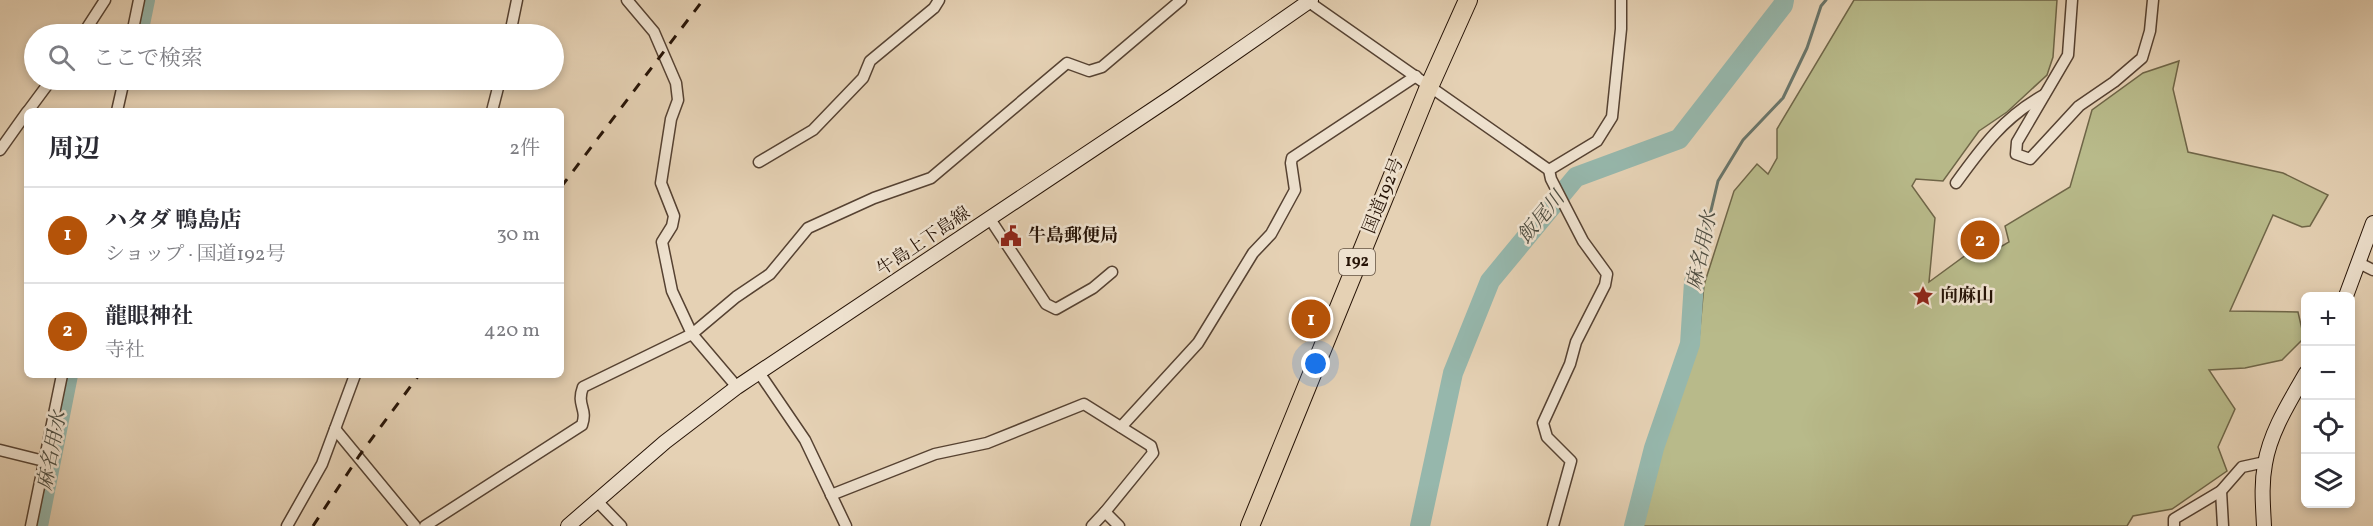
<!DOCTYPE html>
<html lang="ja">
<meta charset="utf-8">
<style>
body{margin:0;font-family:Vollkorn,"Noto Serif JP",serif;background:#f2f2f3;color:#2b2b33}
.controls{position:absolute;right:18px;bottom:18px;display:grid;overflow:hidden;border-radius:9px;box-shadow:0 3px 9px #0003}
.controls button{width:54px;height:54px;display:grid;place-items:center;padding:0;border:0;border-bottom:2px solid #e1e1e2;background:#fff;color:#2b2b33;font:30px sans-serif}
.you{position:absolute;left:1316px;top:364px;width:21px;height:21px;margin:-15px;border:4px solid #fff;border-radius:50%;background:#1a73e8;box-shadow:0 0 0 9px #1a73e833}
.badge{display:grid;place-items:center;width:39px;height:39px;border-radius:50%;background:#b45309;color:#fff;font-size:20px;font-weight:700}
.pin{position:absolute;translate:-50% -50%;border:3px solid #fff;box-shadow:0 2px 6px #0006}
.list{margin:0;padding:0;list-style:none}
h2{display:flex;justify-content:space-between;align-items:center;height:78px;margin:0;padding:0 24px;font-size:26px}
h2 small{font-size:20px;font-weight:400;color:#7c7c81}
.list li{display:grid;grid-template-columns:39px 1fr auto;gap:18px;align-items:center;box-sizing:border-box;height:96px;padding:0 24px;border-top:2px solid #e1e1e2}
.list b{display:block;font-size:22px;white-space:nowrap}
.list p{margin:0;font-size:20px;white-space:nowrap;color:#7c7c81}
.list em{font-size:20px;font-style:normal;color:#7c7c81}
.icon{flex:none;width:33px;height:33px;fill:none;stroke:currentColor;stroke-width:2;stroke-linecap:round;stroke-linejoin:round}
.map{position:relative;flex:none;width:2373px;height:526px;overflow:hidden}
.search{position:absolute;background:#fff;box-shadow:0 3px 9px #0003;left:24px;top:24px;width:540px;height:66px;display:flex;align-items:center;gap:15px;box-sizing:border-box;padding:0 21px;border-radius:33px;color:#7c7c81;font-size:22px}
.panel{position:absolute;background:#fff;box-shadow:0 3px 9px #0003;left:24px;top:108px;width:540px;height:270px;border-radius:9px}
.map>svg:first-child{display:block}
.green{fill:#b8ba8a;stroke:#6f6648;stroke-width:1.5}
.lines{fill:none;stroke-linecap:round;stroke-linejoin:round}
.stream{stroke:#69756a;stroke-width:3}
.river{stroke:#96b7ac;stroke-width:20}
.street-casing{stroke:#564232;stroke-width:13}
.secondary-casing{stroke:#261306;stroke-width:16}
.highway-casing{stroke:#261306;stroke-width:20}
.street{stroke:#eee1ce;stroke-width:10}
.secondary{stroke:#eee1ce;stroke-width:14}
.highway{stroke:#e5d1b4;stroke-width:18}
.rail{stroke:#261306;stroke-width:3;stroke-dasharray:10 10;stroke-linecap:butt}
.labels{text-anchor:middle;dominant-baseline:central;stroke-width:5;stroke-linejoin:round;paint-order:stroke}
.shield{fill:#eee1ce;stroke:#625142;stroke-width:1.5}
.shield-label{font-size:16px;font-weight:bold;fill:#261306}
.street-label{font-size:18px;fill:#261306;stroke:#eee1ce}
.poi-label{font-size:18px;font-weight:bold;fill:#261306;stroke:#eee1ce;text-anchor:start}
.water-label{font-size:20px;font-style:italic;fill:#4d4c40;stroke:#eee1ce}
</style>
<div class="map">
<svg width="2373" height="526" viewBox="0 0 2373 526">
<rect width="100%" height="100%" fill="#e5d1b4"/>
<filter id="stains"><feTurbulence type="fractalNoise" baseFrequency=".00333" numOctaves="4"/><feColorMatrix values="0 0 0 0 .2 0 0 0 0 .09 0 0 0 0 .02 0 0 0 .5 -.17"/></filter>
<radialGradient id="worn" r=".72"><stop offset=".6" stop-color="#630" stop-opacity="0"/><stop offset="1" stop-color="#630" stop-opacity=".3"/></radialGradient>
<path class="green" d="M1854,0H2057L2053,57L2047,75L2007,112L1979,131L1943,181L1916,179L1912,186L1935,218L1929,282L1966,255L1997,249L2009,242L2005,226L2070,187L2092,110L2143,73L2179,61L2173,89L2188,152L2283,173L2328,195L2310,226L2302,227L2273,215L2230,311L2298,312L2304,338L2282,360L2245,368L2209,370L2235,409L2218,447L2227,471L2172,509L2133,516L2127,526H1640L1656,465L1699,339L1704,285L1734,191L1757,164L1768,174L1777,158V129Z"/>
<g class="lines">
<path class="stream" d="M1694,282L1718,181L1743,140L1783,98L1807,48L1821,6L1826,0"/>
<g class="river">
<path d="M138,34L145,0"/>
<path d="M38,526L68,375"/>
<path d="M1420,526L1453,373L1490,281L1576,177L1679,139L1783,5L1784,0"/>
<path d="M1634,526L1654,448L1690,344L1694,282"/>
</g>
<defs>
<g id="street">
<path d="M627,0L654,32L676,83L678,100L671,119L661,183L674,216L672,226L662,242L672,291L692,334L737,387"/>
<path d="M1306,0L1549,170L1551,179L1583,241L1607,274L1605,285L1576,342L1570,364L1543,423L1547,437L1571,461L1553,526"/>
<path d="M2072,0L2068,55L2017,142L2016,154L2030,159L2079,106L2114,82L2142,58L2150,31L2153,0"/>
<path d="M83,34L105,0"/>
<path d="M132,34L139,0"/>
<path d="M510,34L517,0"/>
<path d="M28,111L51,80"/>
<path d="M117,111L124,80"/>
<path d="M492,111L500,80"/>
<path d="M0,150L27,112"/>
<path d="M759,162L813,130L863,78L870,61L934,8L939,0"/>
<path d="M1549,170L1597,141L1612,117L1621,29V0"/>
<path d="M1956,183C1982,147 2004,117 2044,95"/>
<path d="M990,219L1046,304L1056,309L1093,288L1112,272"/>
<path d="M2359,263L2373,270"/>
<path d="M760,374L805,440L846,526"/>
<path d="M1121,427L1198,343L1253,253L1271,234L1295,190L1291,163L1292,158L1416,76"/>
<path d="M335,429L415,526"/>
<path d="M0,450L44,461"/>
<path d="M2221,491L2223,526"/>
<path d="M831,495L935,454L987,443L1084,404L1151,446L1153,453L1105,512"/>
<path d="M596,500L621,526"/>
<path d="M31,526L62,375"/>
<path d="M287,526L322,464L355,375"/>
<path d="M425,526L582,425C588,408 576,406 583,387L692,334L736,297L770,274L808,228L874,198L931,178L1067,63L1089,71L1102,67L1181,0"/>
<path d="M1092,526L1105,512L1119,526"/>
<path d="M2174,526V519L2221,491L2242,467L2265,462"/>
</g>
<g id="secondary">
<path d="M2346,296L2373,223"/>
<path d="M568,526L665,442L737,387L1173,96L1311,0"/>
<path d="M2264,526C2263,505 2261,485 2265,464C2270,432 2290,401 2306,373"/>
</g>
<path id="highway" d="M1250,526L1429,87L1468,0"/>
</defs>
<use href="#street" class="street-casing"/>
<use href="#secondary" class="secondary-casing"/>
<use href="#highway" class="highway-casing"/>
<use href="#street" class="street"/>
<use href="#secondary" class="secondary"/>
<use href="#highway" class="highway"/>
<g class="rail">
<path d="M561,187L703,0"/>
<path d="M313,526L359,456L419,375"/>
</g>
</g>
<defs>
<symbol id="civic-bare" viewBox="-9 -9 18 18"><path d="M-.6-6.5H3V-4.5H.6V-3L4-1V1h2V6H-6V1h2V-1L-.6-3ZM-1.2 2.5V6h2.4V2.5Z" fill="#8f2418" stroke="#eee1ce" stroke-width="2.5" paint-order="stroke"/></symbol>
<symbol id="sight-bare" viewBox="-9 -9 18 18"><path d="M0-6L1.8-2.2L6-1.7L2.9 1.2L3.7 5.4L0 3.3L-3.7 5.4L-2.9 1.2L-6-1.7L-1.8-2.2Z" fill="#8f2418" stroke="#eee1ce" stroke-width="2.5" paint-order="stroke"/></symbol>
</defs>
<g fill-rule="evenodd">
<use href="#civic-bare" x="996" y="221" width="30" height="30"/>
<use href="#sight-bare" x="1908" y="281" width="30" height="30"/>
</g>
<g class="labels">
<rect class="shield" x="1339" y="249" width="36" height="26" rx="4.5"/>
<g class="shield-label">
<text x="1357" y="262">192</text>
</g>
<g class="street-label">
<text transform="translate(1384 196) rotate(-68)">国道192号</text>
<text transform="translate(924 242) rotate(-34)">牛島上下島線</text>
</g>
<g class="poi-label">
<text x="1028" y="236">牛島郵便局</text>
<text x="1940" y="296">向麻山</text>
</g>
<g class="water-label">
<text transform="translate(1542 218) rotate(-50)">飯尾川</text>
<text transform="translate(1703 251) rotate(-78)">麻名用水</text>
<text transform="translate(53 451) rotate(-79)">麻名用水</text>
</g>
</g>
<rect width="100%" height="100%" filter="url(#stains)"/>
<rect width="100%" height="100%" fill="url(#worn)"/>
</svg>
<div class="controls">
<button>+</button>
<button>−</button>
<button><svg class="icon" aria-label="locate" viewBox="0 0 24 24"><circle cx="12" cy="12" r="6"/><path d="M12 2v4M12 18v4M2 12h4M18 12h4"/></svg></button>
<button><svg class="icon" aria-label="layers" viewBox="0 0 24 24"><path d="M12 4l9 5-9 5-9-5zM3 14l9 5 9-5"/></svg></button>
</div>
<div class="you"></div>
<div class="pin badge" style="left:1311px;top:319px">1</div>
<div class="pin badge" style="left:1980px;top:240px">2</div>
<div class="search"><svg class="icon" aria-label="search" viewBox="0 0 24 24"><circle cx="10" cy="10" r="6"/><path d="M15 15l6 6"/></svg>ここで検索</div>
<section class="panel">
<h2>周辺<small>2件</small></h2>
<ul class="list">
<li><span class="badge">1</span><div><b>ハタダ 鴨島店</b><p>ショップ · 国道192号</p></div><em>30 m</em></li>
<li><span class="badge">2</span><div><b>龍眼神社</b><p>寺社</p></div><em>420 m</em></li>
</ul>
</section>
</div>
